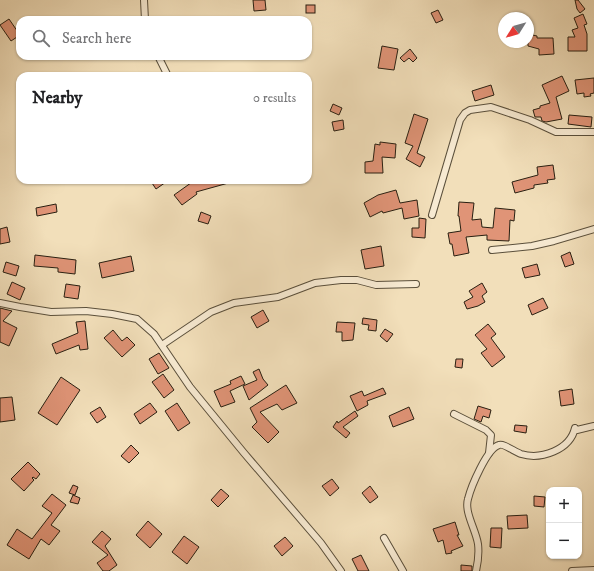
<!DOCTYPE html>
<meta charset="utf-8">
<style>
body{margin:0;font-family:"IM FELL DW Pica",serif;background:#f2f2f2;color:#202124}
.controls{position:absolute;right:12px;bottom:12px;display:grid;overflow:hidden;border-radius:8px;box-shadow:0 1px 3px #0004}
.controls button{width:36px;height:36px;display:grid;place-items:center;padding:0;border:0;border-bottom:1px solid #e0e0e0;background:#fff;color:#202124;font:20px sans-serif}
.compass{position:absolute;left:498px;top:12px;width:36px;height:36px;border-radius:50%;background:#fff;box-shadow:0 1px 3px #0004;rotate:233deg}
.list{margin:0;padding:0;list-style:none}
h2{display:flex;justify-content:space-between;align-items:center;height:52px;margin:0;padding:0 16px;font-size:17px}
h2 small{font-size:13px;font-weight:400;color:#757577}
.icon{flex:none;width:22px;height:22px;fill:none;stroke:currentColor;stroke-width:2;stroke-linecap:round;stroke-linejoin:round}
.map{position:relative;flex:none;width:594px;height:571px;overflow:hidden}
.search{position:absolute;background:#fff;box-shadow:0 1px 3px #0004;left:16px;top:16px;width:296px;height:44px;display:flex;align-items:center;gap:10px;box-sizing:border-box;padding:0 14px;border-radius:12px;color:#757577;font-size:15px}
.panel{position:absolute;background:#fff;box-shadow:0 1px 3px #0004;left:16px;top:72px;width:296px;height:112px;border-radius:12px}
.map>svg:first-child{display:block}
.building{fill:#e09477;stroke:#281f11}
.lines{fill:none;stroke-linecap:round;stroke-linejoin:round}
.minor-casing{stroke:#5a4f3b;stroke-width:8}
.minor{stroke:#f7ead2;stroke-width:6}
</style>
<div class="map">
<svg width="594" height="571" viewBox="0 0 594 571">
<rect width="100%" height="100%" fill="#f2dfba"/>
<filter id="stains"><feTurbulence type="fractalNoise" baseFrequency=".005" numOctaves="4"/><feColorMatrix values="0 0 0 0 .2 0 0 0 0 .09 0 0 0 0 .02 0 0 0 .5 -.17"/></filter>
<radialGradient id="worn" r=".72"><stop offset=".6" stop-color="#630" stop-opacity="0"/><stop offset="1" stop-color="#630" stop-opacity=".3"/></radialGradient>
<g class="building">
<path d="M253,0H265L266,10L254,11Z"/>
<path d="M575,0H578L585,9L580,13L577,9Z"/>
<rect x="306" y="5" width="9" height="8"/>
<path d="M438,10L443,20L436,23L431,13Z"/>
<path d="M583,14L587,24L584,25L587,34V51H568V37H575L572,30L578,28L574,18Z"/>
<path d="M9,19L20,35L11,41L0,25Z"/>
<path d="M528,34L537,36V38H553L554,54L539,55V49L528,46Z"/>
<path d="M382,46L398,49L394,70L378,68Z"/>
<path d="M410,49L417,58L413,62L409,58L404,62L400,58Z"/>
<path d="M562,76L569,91L556,97L562,119L546,122L542,121L541,117H535L533,110L540,108V106L550,103L542,85Z"/>
<path d="M594,78V93L590,94L591,96L584,97V93L577,94L575,80Z"/>
<path d="M491,85L494,95L475,101L472,91Z"/>
<path d="M333,104L342,108L339,115L330,111Z"/>
<path d="M414,114L428,119L417,153L425,157L420,167L406,159L413,146L405,143Z"/>
<path d="M569,115L592,117L591,127L568,124Z"/>
<path d="M343,120L344,129L334,131L332,122Z"/>
<path d="M380,142L396,144L395,158L382,157L383,173H365V162L373,161L375,144L380,145Z"/>
<path d="M553,165L555,179L547,180L548,183L534,185V188L515,193L512,182L538,175L537,167Z"/>
<path d="M150,180H169L156,189Z"/>
<path d="M195,180H202V182L208,180H232V182L196,192L197,194L182,205L174,195Z"/>
<path d="M396,190L400,203L417,200L419,216L404,219L402,208L383,213L382,211L370,217L364,203L378,195Z"/>
<path d="M459,202L474,203L472,220L481,219L482,227L493,228L495,208L515,210L514,221L510,220L509,241L487,240V235L466,237L469,253L454,256L452,244H450L448,233L461,231L459,216H458Z"/>
<path d="M56,204L57,212L37,216L36,208Z"/>
<path d="M201,212L211,216L208,224L198,221Z"/>
<path d="M419,218L426,219L425,238L412,237V228H419Z"/>
<path d="M7,227L10,242L0,244V229Z"/>
<path d="M381,246L384,266L365,269L361,250Z"/>
<path d="M570,252L574,264L565,267L561,256Z"/>
<path d="M35,255L76,260L75,274L58,272V268L34,266Z"/>
<path d="M131,256L134,271L102,278L99,263Z"/>
<path d="M6,262L19,266L16,276L3,272Z"/>
<path d="M537,264L540,275L525,278L522,268Z"/>
<path d="M12,282L25,288L20,300L7,294Z"/>
<path d="M482,283L487,292L482,296L485,302L478,306L467,309L464,302L473,297L469,291Z"/>
<path d="M66,284L80,286L78,299L64,297Z"/>
<path d="M543,298L548,308L532,315L528,305Z"/>
<path d="M0,308L12,311L3,321L17,328L9,346L0,342Z"/>
<path d="M263,310L269,321L257,328L251,317Z"/>
<path d="M363,318L377,320L376,331L368,330L369,325L362,324Z"/>
<path d="M85,321L88,349L80,350L79,345L56,354L52,344L78,333L76,322Z"/>
<path d="M337,322L355,323L353,340L342,341V332H336Z"/>
<path d="M488,324L496,334L491,338L505,357L492,367L481,353L487,349L475,335Z"/>
<path d="M385,329L393,334L387,342L380,336Z"/>
<path d="M113,330L122,341L127,337L135,345L122,357L104,338Z"/>
<path d="M159,353L169,368L158,374L149,359Z"/>
<path d="M456,359H463L462,368L455,367Z"/>
<path d="M259,369L263,379L268,385L249,400L243,386L257,380L253,372Z"/>
<path d="M163,374L174,390L164,398L152,382Z"/>
<path d="M241,376L245,384L230,391L235,402L221,407L214,391L231,384L230,381Z"/>
<path d="M61,377L80,390L57,425L38,413Z"/>
<path d="M286,385L297,403L282,410L277,404L260,412L279,432L268,443L252,427L257,422L250,408Z"/>
<path d="M383,388L386,394L367,401L368,405L357,411L350,396L362,391L364,396Z"/>
<path d="M572,389L574,404L561,406L559,391Z"/>
<path d="M12,397L15,420L0,422V398Z"/>
<path d="M150,403L157,412L140,424L134,414Z"/>
<path d="M177,403L190,423L178,431L165,411Z"/>
<path d="M478,406L491,410L489,418L483,416L481,422L474,419Z"/>
<path d="M100,407L106,417L97,423L90,413Z"/>
<path d="M409,407L414,419L393,427L389,416Z"/>
<path d="M355,411L358,416L343,427L350,433L346,438L333,427L337,421L338,423Z"/>
<path d="M515,425L527,426L526,433L514,431Z"/>
<path d="M131,445L139,453L129,463L121,456Z"/>
<path d="M28,462L40,474L36,479L33,477L32,478L34,480L24,491L11,479Z"/>
<path d="M332,479L339,488L330,496L322,486Z"/>
<path d="M73,485L78,487L75,495L69,493Z"/>
<path d="M370,486L378,497L370,503L362,493Z"/>
<path d="M221,489L229,496L218,507L211,500Z"/>
<path d="M52,494L66,505L51,525L60,531L49,545L41,539L29,559L7,545L17,529L32,539L52,513L42,506Z"/>
<path d="M73,495L80,498L78,504L70,502Z"/>
<path d="M534,496L545,497L544,507L534,506Z"/>
<path d="M527,515L528,528L508,529L507,516Z"/>
<path d="M148,521L162,534L150,548L136,535Z"/>
<path d="M455,522L459,535H457L463,546L451,551L452,553L446,554L443,540L438,542L433,529Z"/>
<path d="M491,528H502L501,548L490,547Z"/>
<path d="M102,531L111,539L105,546L117,565L109,571H103L97,563L108,555L92,542Z"/>
<path d="M184,536L199,547L187,564L172,552Z"/>
<path d="M285,537L293,546L282,556L274,546Z"/>
<path d="M361,555L369,571H358L352,559Z"/>
<path d="M461,565L472,566V571H461Z"/>
</g>
<g class="lines">
<defs>
<g id="minor">
<path d="M144,0L145,20"/>
<path d="M158,56L168,76"/>
<path d="M432,215L460,120L465,113L470,110L491,107L530,120L556,132H594"/>
<path d="M492,250L532,246L554,241L594,229"/>
<path d="M0,303L20,307L51,312L86,311L112,314L137,319L154,334L190,387L244,453L321,543L341,571"/>
<path d="M162,345L211,312L234,303L278,297L315,283L341,280H357L376,285L416,284"/>
<path d="M454,414L486,430L491,435L489,453"/>
<path d="M384,538L403,571"/>
<path d="M476,571C478,562 479,552 478,544C476,530 464,512 468,499C471,487 487,448 499,445C503,443 515,452 521,454C541,460 570,450 575,428L577,430L594,426"/>
<path d="M572,571L594,570"/>
</g>
</defs>
<use href="#minor" class="minor-casing"/>
<use href="#minor" class="minor"/>
</g>
<rect width="100%" height="100%" filter="url(#stains)"/>
<rect width="100%" height="100%" fill="url(#worn)"/>
</svg>
<div class="controls">
<button>+</button>
<button>−</button>
</div>
<svg class="compass" viewBox="-18 -18 36 36"><path d="M0-13l5 13h-10z" fill="#e53935"/><path d="M0 13l5-13h-10z" fill="#757577"/></svg>
<div class="search"><svg class="icon" aria-label="search" viewBox="0 0 24 24"><circle cx="10" cy="10" r="6"/><path d="M15 15l6 6"/></svg>Search here</div>
<section class="panel">
<h2>Nearby<small>0 results</small></h2>
<ul class="list">
</ul>
</section>
</div>
